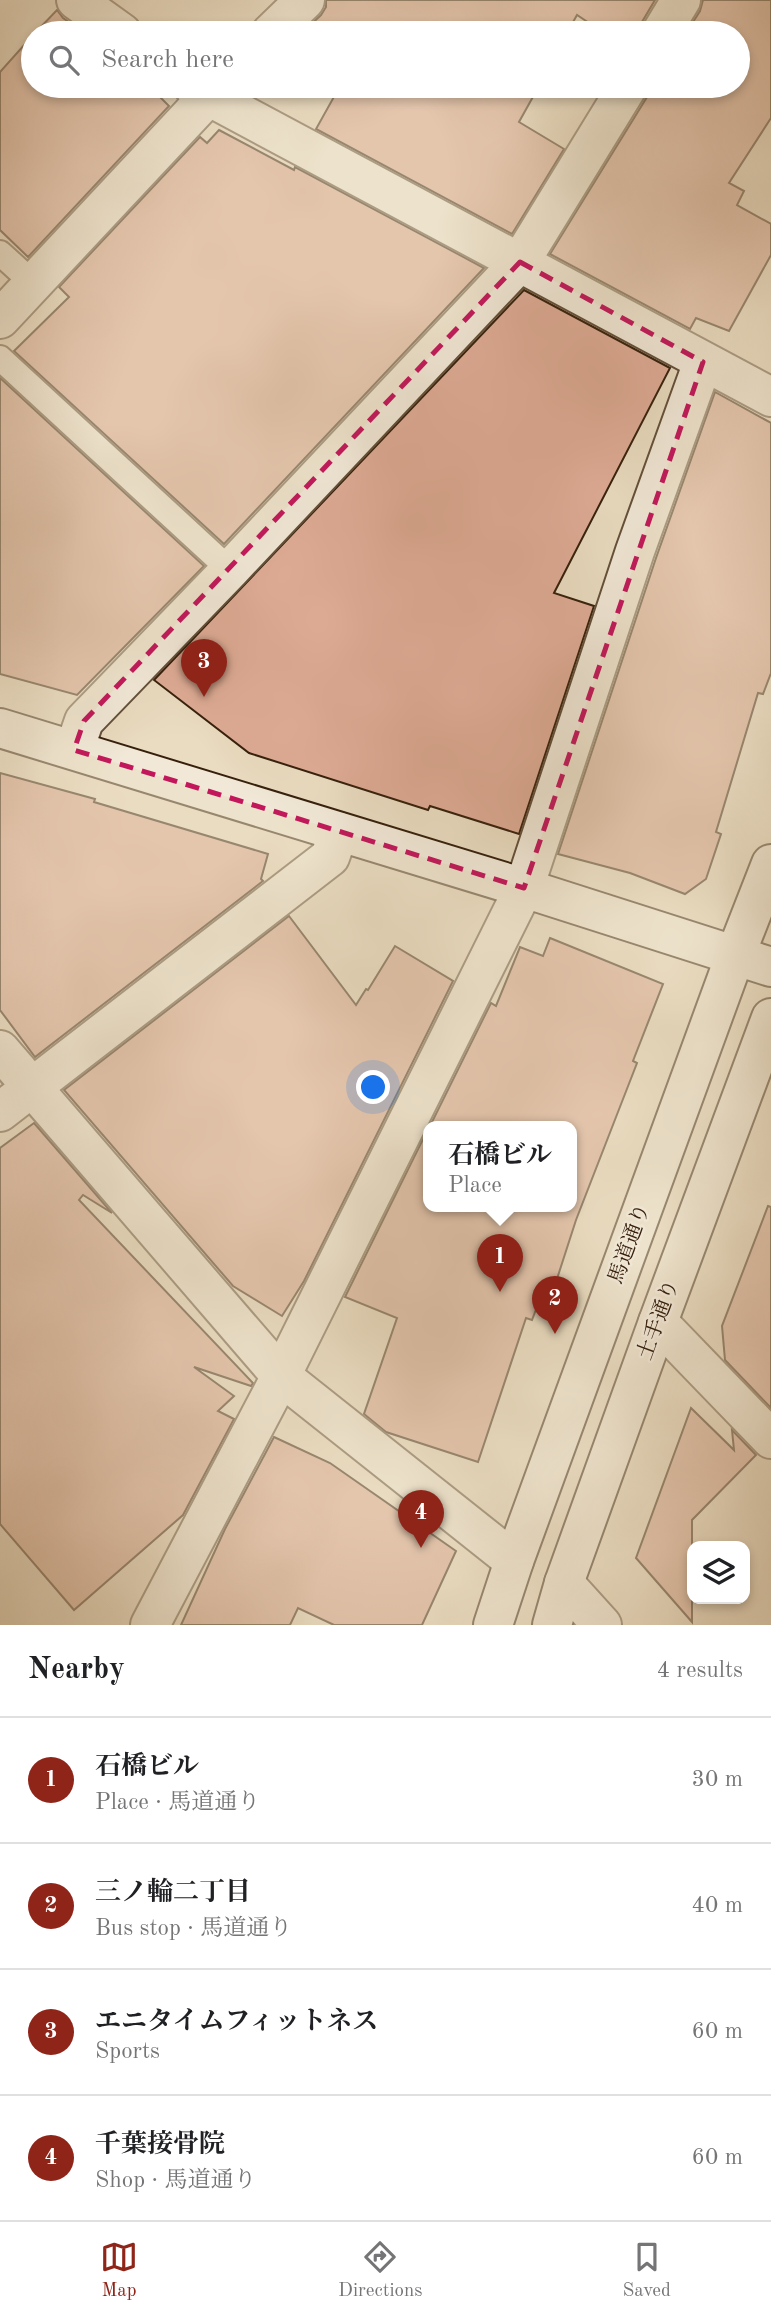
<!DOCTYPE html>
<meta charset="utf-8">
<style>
body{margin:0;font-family:"Old Standard TT","Noto Serif JP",serif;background:#f2f2f2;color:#202124}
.controls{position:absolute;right:21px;bottom:21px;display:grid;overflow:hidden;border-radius:14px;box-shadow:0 4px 10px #0003}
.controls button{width:63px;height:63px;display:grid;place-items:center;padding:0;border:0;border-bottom:2px solid #e0e0e0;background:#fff;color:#202124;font:35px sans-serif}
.you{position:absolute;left:374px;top:1088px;width:24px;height:24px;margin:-18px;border:5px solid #fff;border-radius:50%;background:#1a73e8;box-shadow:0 0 0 10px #1a73e833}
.badge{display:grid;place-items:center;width:46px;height:46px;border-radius:50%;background:#8f2418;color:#fff;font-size:23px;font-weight:700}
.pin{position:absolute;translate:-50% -58px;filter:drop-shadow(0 2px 4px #0008)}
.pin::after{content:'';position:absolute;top:37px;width:24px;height:21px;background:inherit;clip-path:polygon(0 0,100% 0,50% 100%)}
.popup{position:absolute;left:423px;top:1121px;width:154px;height:91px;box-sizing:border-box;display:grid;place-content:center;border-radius:14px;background:#fff;filter:drop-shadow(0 2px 5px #0005);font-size:23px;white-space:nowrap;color:#757577}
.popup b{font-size:26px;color:#202124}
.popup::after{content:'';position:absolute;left:50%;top:100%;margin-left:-14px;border:14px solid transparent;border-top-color:#fff}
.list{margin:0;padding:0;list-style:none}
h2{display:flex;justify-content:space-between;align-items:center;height:91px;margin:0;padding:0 28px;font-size:30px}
h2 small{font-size:23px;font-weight:400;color:#757577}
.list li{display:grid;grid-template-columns:46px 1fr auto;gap:21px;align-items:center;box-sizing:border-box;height:126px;padding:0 28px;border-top:2px solid #e0e0e0}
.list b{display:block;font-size:26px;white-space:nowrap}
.list p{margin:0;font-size:23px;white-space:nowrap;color:#757577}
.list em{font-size:23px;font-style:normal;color:#757577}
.icon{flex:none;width:38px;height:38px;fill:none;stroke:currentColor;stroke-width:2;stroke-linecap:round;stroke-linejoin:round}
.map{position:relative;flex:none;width:771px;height:1625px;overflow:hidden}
.search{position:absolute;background:#fff;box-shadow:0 4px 10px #0003;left:21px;right:21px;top:21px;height:77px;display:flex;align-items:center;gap:18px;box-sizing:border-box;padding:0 24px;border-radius:38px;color:#757577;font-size:26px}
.sheet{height:595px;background:#fff}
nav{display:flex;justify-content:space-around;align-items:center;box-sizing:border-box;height:98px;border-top:2px solid #e0e0e0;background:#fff;font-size:19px;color:#757577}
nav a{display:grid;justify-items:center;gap:4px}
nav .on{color:#8f2418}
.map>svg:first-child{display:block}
.building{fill:#deab95;stroke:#36200c;stroke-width:2}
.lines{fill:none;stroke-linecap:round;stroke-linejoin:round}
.lane-casing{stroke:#634f39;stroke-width:28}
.street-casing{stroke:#634f39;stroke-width:42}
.secondary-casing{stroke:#36200c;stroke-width:42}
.lane{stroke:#f1e8d7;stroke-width:24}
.street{stroke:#f1e8d7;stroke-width:38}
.secondary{stroke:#f1e8d7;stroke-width:38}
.marked{fill:none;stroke:#c2185b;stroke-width:5;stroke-dasharray:14 9;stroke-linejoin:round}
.labels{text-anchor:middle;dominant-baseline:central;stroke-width:5;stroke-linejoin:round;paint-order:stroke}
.street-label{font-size:21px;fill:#36200c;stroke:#f1e8d7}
</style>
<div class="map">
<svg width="771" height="1625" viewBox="0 0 771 1625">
<rect width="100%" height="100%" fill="#eadcc1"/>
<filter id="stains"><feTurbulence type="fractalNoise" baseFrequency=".00286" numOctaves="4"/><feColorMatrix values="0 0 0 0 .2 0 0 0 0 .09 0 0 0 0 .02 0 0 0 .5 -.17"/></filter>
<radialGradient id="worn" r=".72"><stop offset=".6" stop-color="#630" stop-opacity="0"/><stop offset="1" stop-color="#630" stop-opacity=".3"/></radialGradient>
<g class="building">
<path d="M326,0H655L642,22L639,33H604L577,15L567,33H302L321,15L326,7Z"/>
<path d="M703,0H771V118L729,183L744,191L737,205L771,224V255L729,331L696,318L690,329L550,254L647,97L650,86H738V33H686L700,11Z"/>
<path d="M57,10L63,18L85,33H35Z"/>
<path d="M33,35V86H149L169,106L28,257L0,230V72Z"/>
<path d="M340,86H539L519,122L564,149L512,234L316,129Z"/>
<path d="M219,130L294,170L295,167L484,268L224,544L14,351L69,297L59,287L200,137L207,143Z"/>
<path d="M524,290L670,368L554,593L594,606L519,834L430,806L428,810L249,753L154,680Z"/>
<path d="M0,378L204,566L77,695L0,674Z"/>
<path d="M715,392L771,423V673L763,694L758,693L716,832L721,834L706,879L685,894L630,873L558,854L656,558Z"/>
<path d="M0,773L95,799L94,802L268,854L261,879L263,881L35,1057L0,1010Z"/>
<path d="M289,916L356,1005L366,989L368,990L395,946L453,981L304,1281L282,1316L233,1286L64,1090Z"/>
<path d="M550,938L663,984L633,1061L637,1063L576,1220L555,1285L546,1283L532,1320L526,1318L478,1462L386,1432L364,1414L397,1318L345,1297L428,1129V1206H572V1126H430L491,1003L496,1006L520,947L543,956Z"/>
<path d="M34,1123L112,1213L83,1195L79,1200L253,1383L251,1386L194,1367L234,1396L218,1411L234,1419L183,1515L74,1610L0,1524V1148Z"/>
<path d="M768,1206L771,1207V1408L725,1360L722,1326Z"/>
<path d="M691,1408L734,1450L732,1430L756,1455L692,1520V1622L636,1558Z"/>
<path d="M274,1437L330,1463L456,1551L422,1625H334L298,1608L290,1625H181L225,1529Z"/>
</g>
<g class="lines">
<defs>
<g id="lane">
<path d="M0,253L34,284"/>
<path d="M0,358L230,570"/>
</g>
<g id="street">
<path d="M76,0L122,33"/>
<path d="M271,33L305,0"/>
<path d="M661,33L681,0"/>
<path d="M193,86L208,96L771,397"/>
<path d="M0,319L218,86"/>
<path d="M74,750L84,721L230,570L520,262L628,86"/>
<path d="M0,1050L281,1376L514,1561"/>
<path d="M0,1112L330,857L339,832"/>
<path d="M658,1322L771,1439"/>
<path d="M564,1583L602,1625"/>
<path d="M150,1625L281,1376L524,888L635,551L703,362"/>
</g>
<g id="secondary">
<path d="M0,728L524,888L771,967"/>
<path d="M493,1625L514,1561L735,956L771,864"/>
<path d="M552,1625L564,1583L658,1322L771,1018"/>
</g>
</defs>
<use href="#lane" class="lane-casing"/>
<use href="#street" class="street-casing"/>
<use href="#secondary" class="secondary-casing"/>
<use href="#lane" class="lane"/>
<use href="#street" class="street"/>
<use href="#secondary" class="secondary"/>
</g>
<path d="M0 0H771V1625H0ZM520,262L703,362L524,888L74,750L84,721Z" fill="#eadcc1" fill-opacity=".55" fill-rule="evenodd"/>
<path class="marked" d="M520,262L703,362L524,888L74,750L84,721Z"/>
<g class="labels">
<g class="street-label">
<text transform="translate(630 1244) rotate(-70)">馬道通り</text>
<text transform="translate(659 1320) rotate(-70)">土手通り</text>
</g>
</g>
<rect width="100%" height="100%" filter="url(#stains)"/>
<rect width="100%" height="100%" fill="url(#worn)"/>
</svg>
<div class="controls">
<button><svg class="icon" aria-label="layers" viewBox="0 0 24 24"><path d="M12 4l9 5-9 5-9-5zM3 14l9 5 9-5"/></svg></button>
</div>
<div class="you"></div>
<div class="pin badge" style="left:500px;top:1292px">1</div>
<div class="popup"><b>石橋ビル</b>Place</div>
<div class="pin badge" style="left:555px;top:1334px">2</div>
<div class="pin badge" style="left:204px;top:697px">3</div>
<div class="pin badge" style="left:421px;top:1548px">4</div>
<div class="search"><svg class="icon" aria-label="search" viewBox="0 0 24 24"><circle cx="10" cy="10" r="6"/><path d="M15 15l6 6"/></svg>Search here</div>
</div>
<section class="sheet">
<h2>Nearby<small>4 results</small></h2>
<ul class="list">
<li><span class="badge">1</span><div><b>石橋ビル</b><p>Place · 馬道通り</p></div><em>30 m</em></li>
<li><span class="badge">2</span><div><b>三ノ輪二丁目</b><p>Bus stop · 馬道通り</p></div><em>40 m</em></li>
<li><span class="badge">3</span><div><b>エニタイムフィットネス</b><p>Sports</p></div><em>60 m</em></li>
<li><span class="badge">4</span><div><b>千葉接骨院</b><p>Shop · 馬道通り</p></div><em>60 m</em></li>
</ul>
</section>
<nav>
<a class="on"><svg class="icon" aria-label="map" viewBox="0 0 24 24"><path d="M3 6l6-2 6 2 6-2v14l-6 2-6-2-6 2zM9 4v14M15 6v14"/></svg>Map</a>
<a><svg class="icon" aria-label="directions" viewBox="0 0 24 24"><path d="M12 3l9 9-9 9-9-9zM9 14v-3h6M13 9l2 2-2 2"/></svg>Directions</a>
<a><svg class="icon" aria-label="saved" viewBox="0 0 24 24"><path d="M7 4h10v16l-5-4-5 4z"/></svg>Saved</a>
</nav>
